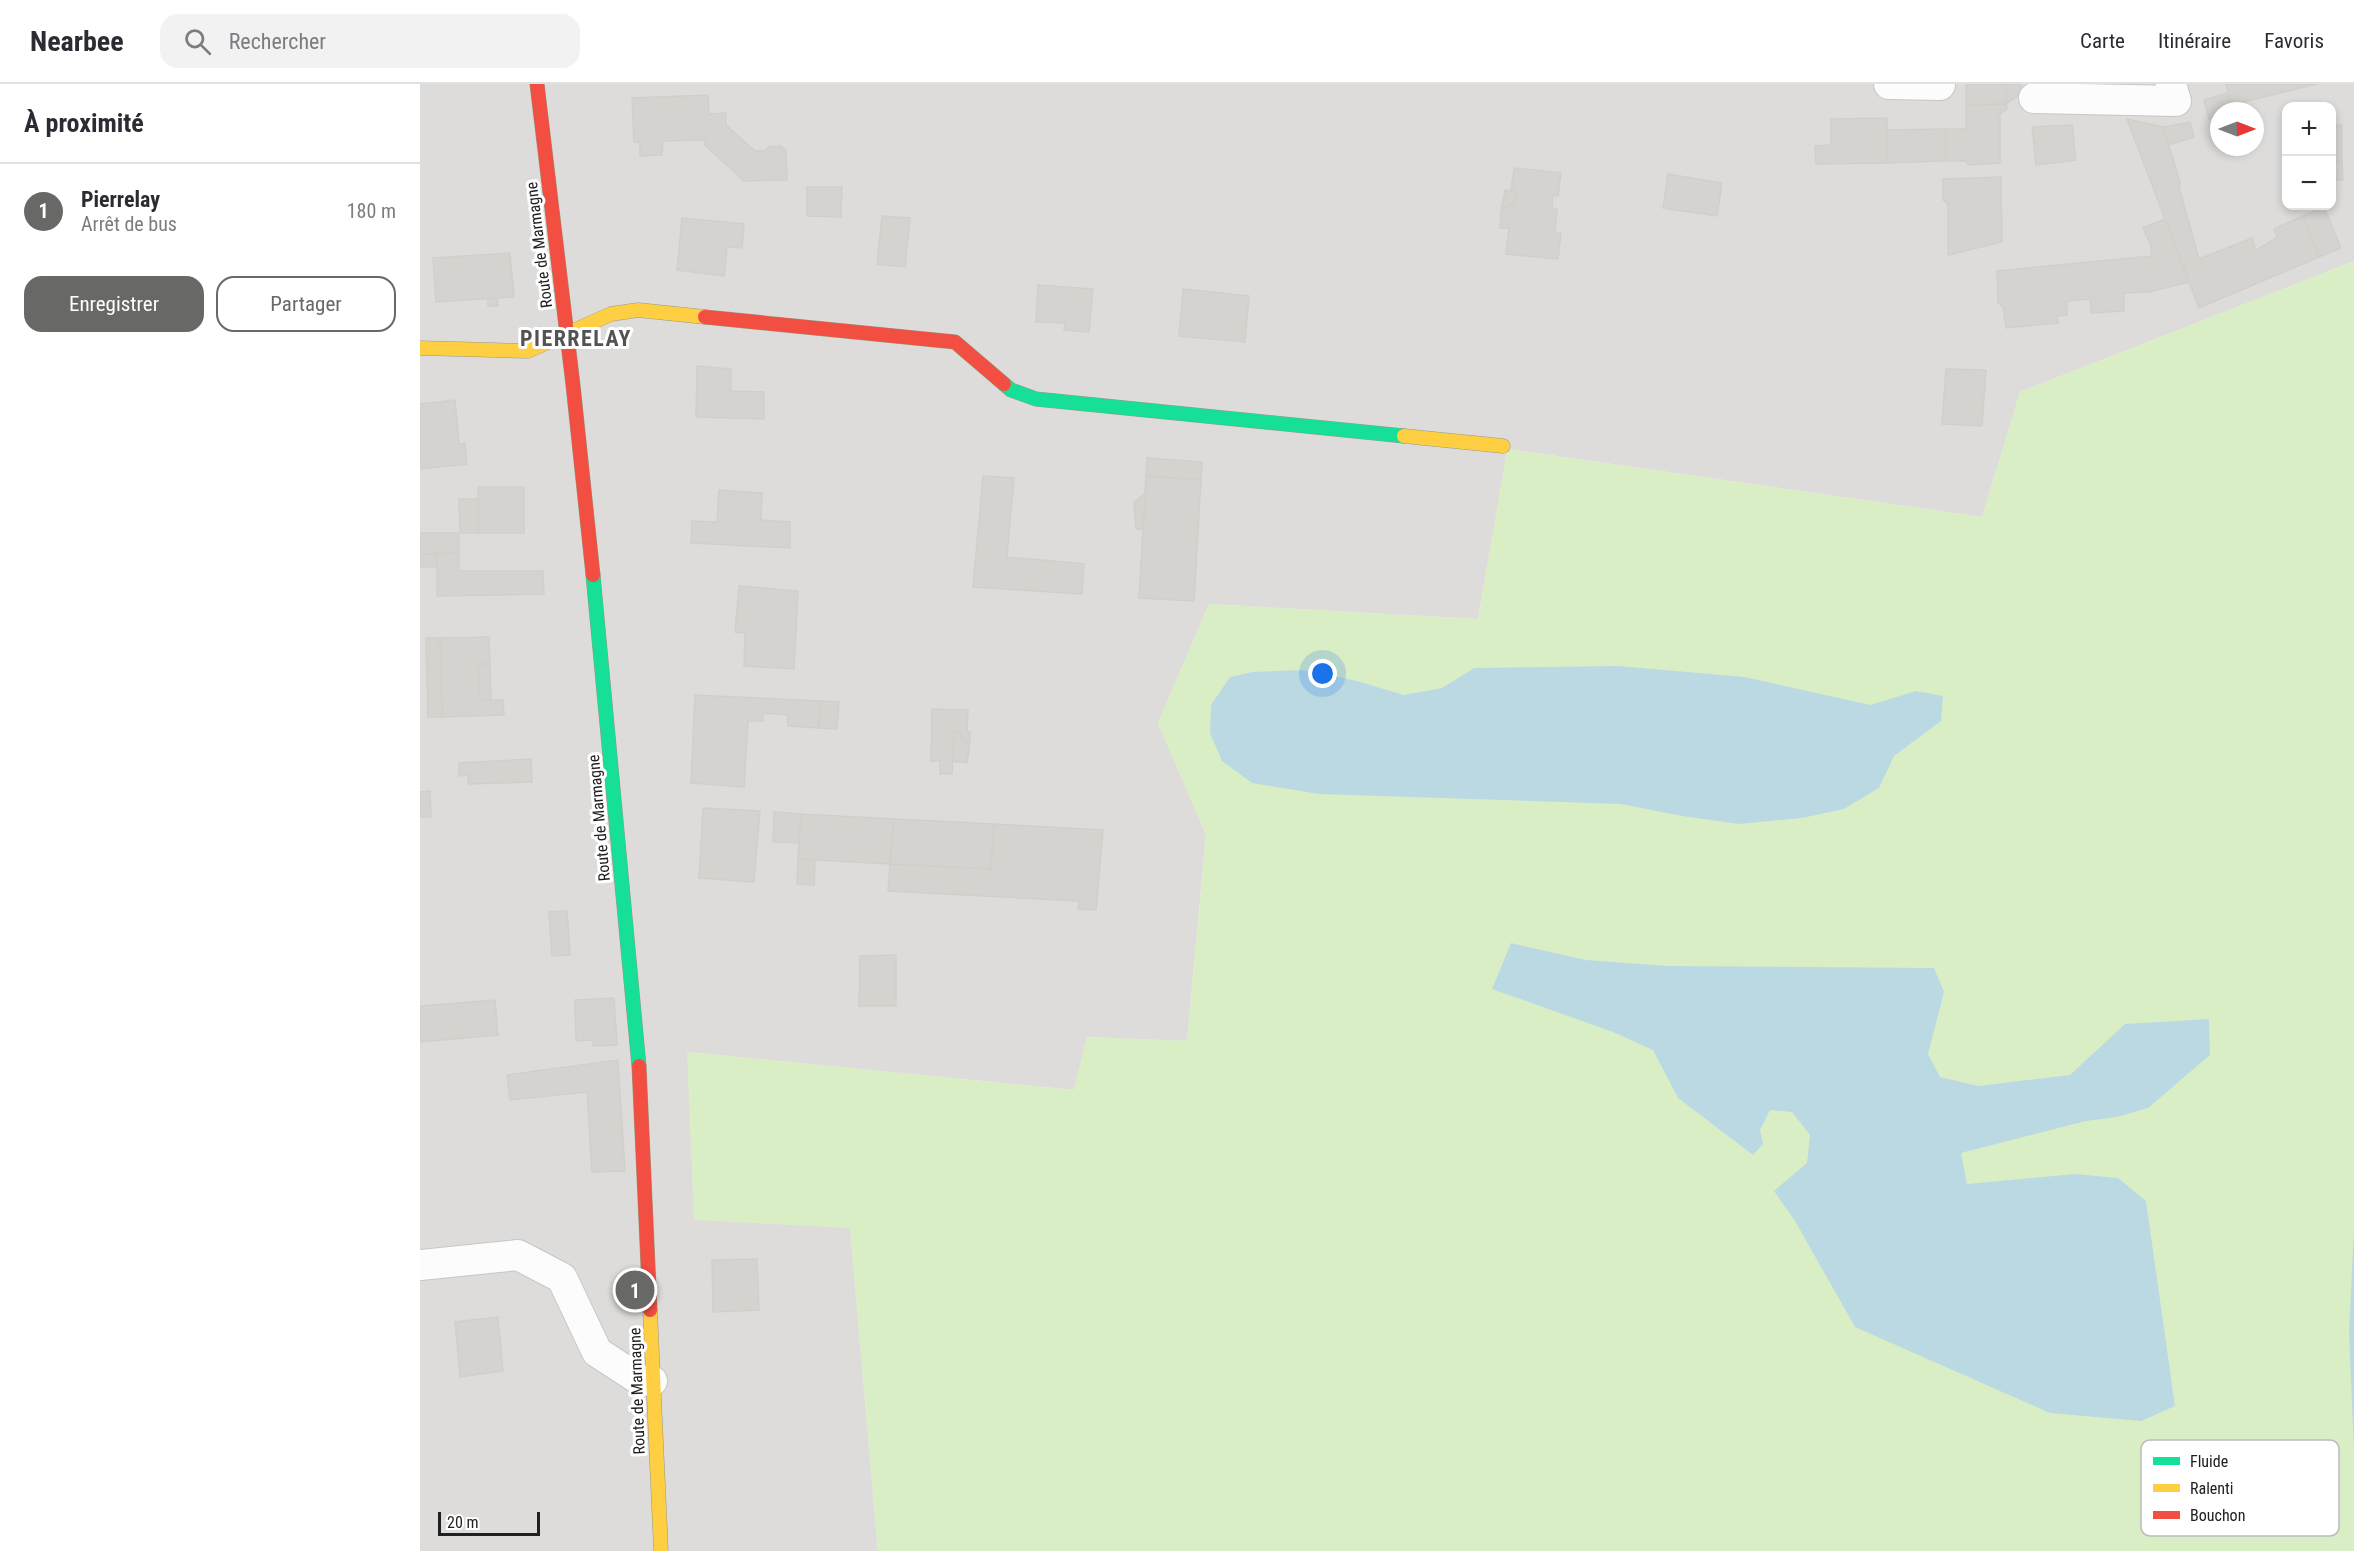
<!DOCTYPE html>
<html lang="fr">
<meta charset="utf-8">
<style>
body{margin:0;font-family:"Roboto Condensed",sans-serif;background:#f2f2f3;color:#2b2b33}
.controls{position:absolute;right:18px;top:18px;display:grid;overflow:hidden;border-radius:12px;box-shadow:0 3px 9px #0003}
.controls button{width:54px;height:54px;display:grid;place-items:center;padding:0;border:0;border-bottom:2px solid #e1e1e2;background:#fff;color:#2b2b33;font:30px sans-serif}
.compass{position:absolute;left:1790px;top:18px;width:54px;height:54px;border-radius:50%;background:#fff;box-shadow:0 3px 9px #0003;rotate:90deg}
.scale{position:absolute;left:18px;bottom:15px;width:102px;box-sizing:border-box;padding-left:6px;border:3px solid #202020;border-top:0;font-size:16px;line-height:21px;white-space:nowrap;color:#202020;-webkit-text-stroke:4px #fff;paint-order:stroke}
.you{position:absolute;left:903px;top:590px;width:21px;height:21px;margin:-15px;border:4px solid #fff;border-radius:50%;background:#1a73e8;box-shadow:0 0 0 9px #1a73e833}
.badge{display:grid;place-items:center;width:39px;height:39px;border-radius:50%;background:#686866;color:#fff;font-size:20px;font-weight:700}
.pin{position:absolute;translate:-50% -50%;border:3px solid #fff;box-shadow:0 2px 6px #0006}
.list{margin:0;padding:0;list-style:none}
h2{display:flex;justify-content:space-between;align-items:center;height:78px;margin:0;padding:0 24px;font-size:26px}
h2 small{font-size:20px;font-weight:400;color:#7c7c81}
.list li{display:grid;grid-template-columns:39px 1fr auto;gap:18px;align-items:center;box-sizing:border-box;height:96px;padding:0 24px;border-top:2px solid #e1e1e2}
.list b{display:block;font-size:22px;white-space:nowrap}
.list p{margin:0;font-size:20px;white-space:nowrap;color:#7c7c81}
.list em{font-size:20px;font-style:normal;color:#7c7c81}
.actions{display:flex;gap:12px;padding:18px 24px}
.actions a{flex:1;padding:14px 0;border:2px solid #686866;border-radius:18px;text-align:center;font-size:21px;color:#686866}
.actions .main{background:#686866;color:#fff}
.icon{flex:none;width:33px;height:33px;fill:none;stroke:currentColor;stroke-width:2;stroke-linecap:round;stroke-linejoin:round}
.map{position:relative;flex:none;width:1934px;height:1467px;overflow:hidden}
header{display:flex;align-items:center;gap:36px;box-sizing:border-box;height:84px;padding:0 30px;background:#fff;border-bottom:2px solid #e1e1e2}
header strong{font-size:28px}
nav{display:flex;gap:33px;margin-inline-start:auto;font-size:21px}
.search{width:420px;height:54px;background:#f2f2f3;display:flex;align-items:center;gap:15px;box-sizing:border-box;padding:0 21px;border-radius:18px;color:#7c7c81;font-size:22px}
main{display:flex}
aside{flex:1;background:#fff}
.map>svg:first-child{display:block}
.residential{fill:#dedcda;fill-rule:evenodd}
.grass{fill:#daeec6}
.water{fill:#bbd9e3}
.building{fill:#d5d3d0;stroke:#d2cfca;stroke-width:1.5}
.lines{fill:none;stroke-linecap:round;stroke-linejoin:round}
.street-casing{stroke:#c7c6c5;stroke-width:32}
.fast-casing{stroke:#979a7f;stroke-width:15}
.slow-casing{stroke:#979a7f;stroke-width:15}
.jam-casing{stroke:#979a7f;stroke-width:15}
.street{stroke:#fdfcfc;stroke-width:30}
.fast{stroke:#16e098;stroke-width:14}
.slow{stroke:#ffcf43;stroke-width:14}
.jam{stroke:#f24e42;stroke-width:14}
.labels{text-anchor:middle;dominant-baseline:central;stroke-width:6;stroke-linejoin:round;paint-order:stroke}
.street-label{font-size:16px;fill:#202020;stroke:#fff}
.district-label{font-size:22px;font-weight:bold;letter-spacing:1.5px;fill:#535353;stroke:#fff}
.key{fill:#fff;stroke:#bcbcbc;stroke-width:1.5}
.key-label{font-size:16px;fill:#202020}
</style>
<header>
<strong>Nearbee</strong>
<div class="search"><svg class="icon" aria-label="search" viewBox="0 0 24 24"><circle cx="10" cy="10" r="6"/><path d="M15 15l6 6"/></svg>Rechercher</div>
<nav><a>Carte</a><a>Itinéraire</a><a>Favoris</a></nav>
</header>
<main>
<aside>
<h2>À proximité<small></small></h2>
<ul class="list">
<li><span class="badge">1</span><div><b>Pierrelay</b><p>Arrêt de bus</p></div><em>180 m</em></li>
</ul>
<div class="actions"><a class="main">Enregistrer</a><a>Partager</a></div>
</aside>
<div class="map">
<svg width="1934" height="1467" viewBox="0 0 1934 1467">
<rect width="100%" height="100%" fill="#efede9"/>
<path class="residential" d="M0,0H1934V177L1600,308L1562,433L1088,365L1058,535L789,520L738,639L786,751L767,957L667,953L654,1006L268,968L274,1135L430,1143L458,1467H0ZM1866,22H1912V122H1866ZM1799,27H1835V63H1799Z"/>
<path class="grass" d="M1934,177V1467H458L430,1144L274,1136L267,968L654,1006L667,953L767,957L786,751L738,639L789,520L1058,535L1087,365L1562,433L1600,308Z"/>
<g class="water">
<path d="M1198,582L1325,593L1450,621L1496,607L1523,612L1521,637L1474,672L1459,704L1424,725L1382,734L1319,740L1262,732L1201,720L899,710L832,699L802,677L790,649L791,621L810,593L832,588L883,586L937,597L984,611L1022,604L1054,584Z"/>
<path d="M1091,859L1166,876L1248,882L1514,884L1524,908L1508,970L1520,993L1558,1002L1650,991L1705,940L1789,935L1790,971L1728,1024L1697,1033L1666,1037L1541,1069L1547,1100L1655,1090L1698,1094L1726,1117L1755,1322L1721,1337L1630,1329L1435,1243L1375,1137L1354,1107L1387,1079L1390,1051L1372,1028L1350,1026L1340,1046L1343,1060L1333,1071L1258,1014L1233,966L1193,948L1072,905Z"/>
<path d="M1934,1144V1368L1929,1249Z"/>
</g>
<g class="building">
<path d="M1546,0H1586V20L1546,21Z"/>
<path d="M1586,0H1601V9L1586,20Z"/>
<path d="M1806,0H1897L1811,21Z"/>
<path d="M1808,9L1813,27H1799V32L1789,35L1784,16Z"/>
<path d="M288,11L289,30L306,29V41L335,67H345L349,63L361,62L366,66L367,96L324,97L285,61L284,56L243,57L242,71L220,72V58H214L212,14Z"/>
<path d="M1586,20L1587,25L1580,30V79L1549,81L1546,77H1521L1526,74V45H1546V21Z"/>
<path d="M1467,34V79L1396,80L1395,62L1411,61V35Z"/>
<path d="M1707,35L1743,43L1760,98L1759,103L1779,175L1832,154L1836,166L1857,154L1854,145L1883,132L1899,173L1779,224Z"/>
<path d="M1770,38L1774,53L1749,61L1743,43Z"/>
<path d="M1652,41L1656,76L1616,81L1612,43Z"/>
<rect x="1912" y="41" width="10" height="36"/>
<path d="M1526,45V74L1521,77L1467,79V46Z"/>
<path d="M1912,77H1922L1923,96H1912Z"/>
<path d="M1094,84L1141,89L1138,112L1133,111L1132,125H1137L1135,148L1141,149L1138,175L1086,170L1089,144H1080L1081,127L1095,118L1096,108L1091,107Z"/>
<path d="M1248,90L1302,99L1297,132L1243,124Z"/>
<path d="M1581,93L1582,158L1528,171V120L1523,116V95Z"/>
<path d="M387,103H422L421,133L387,132Z"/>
<path d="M1085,106L1096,108L1095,118L1081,127Z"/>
<path d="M1904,123L1921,164L1899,173L1883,132Z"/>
<path d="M462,132L490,134L485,183L457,180Z"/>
<path d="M262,134L324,140L322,164L307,163L304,192L257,186Z"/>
<path d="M1745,135L1769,198L1729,208L1704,209V227L1671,229L1670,215L1647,217V231L1637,232L1638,239L1586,244L1583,223L1578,219L1577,187L1732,172L1730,159L1723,144Z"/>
<path d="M90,169L94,213L16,218L13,174Z"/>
<path d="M618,201L673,205L669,248L644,246L645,239L616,238Z"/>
<path d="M763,205L829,212L825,258L759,252Z"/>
<path d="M77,214L78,222H68V215Z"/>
<path d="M277,282L311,285V307L344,308V335L276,333Z"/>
<path d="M1526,285L1566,286L1562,342L1522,340Z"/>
<path d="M35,316L39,360L45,359L47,380L0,385V320Z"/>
<path d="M727,374L782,378L781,396L726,392Z"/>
<path d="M563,392L594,394L587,473L664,480L662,510L553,503Z"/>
<path d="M726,392L781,396L774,517L719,514Z"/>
<rect x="58" y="403" width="46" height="46"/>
<path d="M299,406L342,409L341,436L370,438V464L271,459L272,437L297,438Z"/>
<path d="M725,410L723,445H716L714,418Z"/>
<path d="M39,415H58V449H40Z"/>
<path d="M0,449H39V469L0,470Z"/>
<path d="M39,469V487H123L124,510L17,512V470Z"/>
<rect x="0" y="470" width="17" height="13"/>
<path d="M319,502L378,507L374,585L324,582L325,549L315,548Z"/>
<path d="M69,553L70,580H58L60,616H83L84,631L22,633L20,554Z"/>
<path d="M6,554H20L22,633H8Z"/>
<path d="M58,580H70L71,616H60Z"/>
<path d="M275,611L401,617L399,644L368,642L367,631L343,629V637H328L324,703L271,699Z"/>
<path d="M401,617L419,618L417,645L399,644Z"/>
<path d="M512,625L548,626L547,648H550V658H543L541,648H534L532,690H520V677H511Z"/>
<path d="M534,648H541L543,658H550L547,679L533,677Z"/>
<path d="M111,675L112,698L48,700V691L39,692V679Z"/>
<path d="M10,707L11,733H0V708Z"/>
<path d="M283,724L340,727L334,798L279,794Z"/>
<path d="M354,728L381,730L379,759L353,758Z"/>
<path d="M381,730L474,735L470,780L378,775Z"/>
<path d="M474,735L574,740L571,785L470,780Z"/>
<path d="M574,740L683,746L676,826L658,825L659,817L468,807L470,780L571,785Z"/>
<path d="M378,775L395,776L394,801L377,800Z"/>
<path d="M147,827L150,871L132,872L129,828Z"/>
<path d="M476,871V922H439L440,872Z"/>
<path d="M194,914L197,961L173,962V956L156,957L155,916Z"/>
<path d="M75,916L78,951L0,958V922Z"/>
<path d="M198,976L205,1087L172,1088L167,1008L90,1016L87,991Z"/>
<path d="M337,1175L339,1226L293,1228L292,1176Z"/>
<path d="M78,1233L83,1287L40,1293L35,1238Z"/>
</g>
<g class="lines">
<defs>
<g id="street">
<path d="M1469,0L1520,1"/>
<path d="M1614,14L1756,17L1751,0"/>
<path d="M0,1181L98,1171L142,1194L177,1268L220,1296L232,1297"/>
</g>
<g id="fast">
<path d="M584,300L591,306L616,315L984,352"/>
<path d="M173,491L219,982"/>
</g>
<g id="slow">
<path d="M0,264L108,267L191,230L218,226L285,233"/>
<path d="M984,352L1083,362"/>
<path d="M230,1226L241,1467"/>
</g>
<g id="jam">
<path d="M117,0L153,301L173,491"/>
<path d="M285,233L535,258L584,300"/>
<path d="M219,982L230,1226"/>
</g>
</defs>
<use href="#street" class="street-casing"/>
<use href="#fast" class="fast-casing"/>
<use href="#slow" class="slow-casing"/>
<use href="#jam" class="jam-casing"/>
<use href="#street" class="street"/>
<use href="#fast" class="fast"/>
<use href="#slow" class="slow"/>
<use href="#jam" class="jam"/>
</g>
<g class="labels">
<g class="street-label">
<text transform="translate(119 161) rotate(-97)">Route de Marmagne</text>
<text transform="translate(179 734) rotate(-95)">Route de Marmagne</text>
<text transform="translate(217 1307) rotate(-92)">Route de Marmagne</text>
</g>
<g class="district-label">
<text x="156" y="254">PIERRELAY</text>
</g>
</g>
<rect x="1721" y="1356" width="198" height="96" rx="9" class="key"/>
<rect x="1733" y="1373" width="27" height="8" fill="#16e098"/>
<rect x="1733" y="1400" width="27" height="8" fill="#ffcf43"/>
<rect x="1733" y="1427" width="27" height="8" fill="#f24e42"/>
<g class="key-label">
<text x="1770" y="1383">Fluide</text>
<text x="1770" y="1410">Ralenti</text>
<text x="1770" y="1437">Bouchon</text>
</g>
</svg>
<div class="controls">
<button>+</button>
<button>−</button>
</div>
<svg class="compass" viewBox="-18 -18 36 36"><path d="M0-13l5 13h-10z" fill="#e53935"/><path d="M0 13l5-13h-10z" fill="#7c7c81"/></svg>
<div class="scale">20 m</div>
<div class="you"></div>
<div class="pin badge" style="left:215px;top:1206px">1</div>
</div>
</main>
